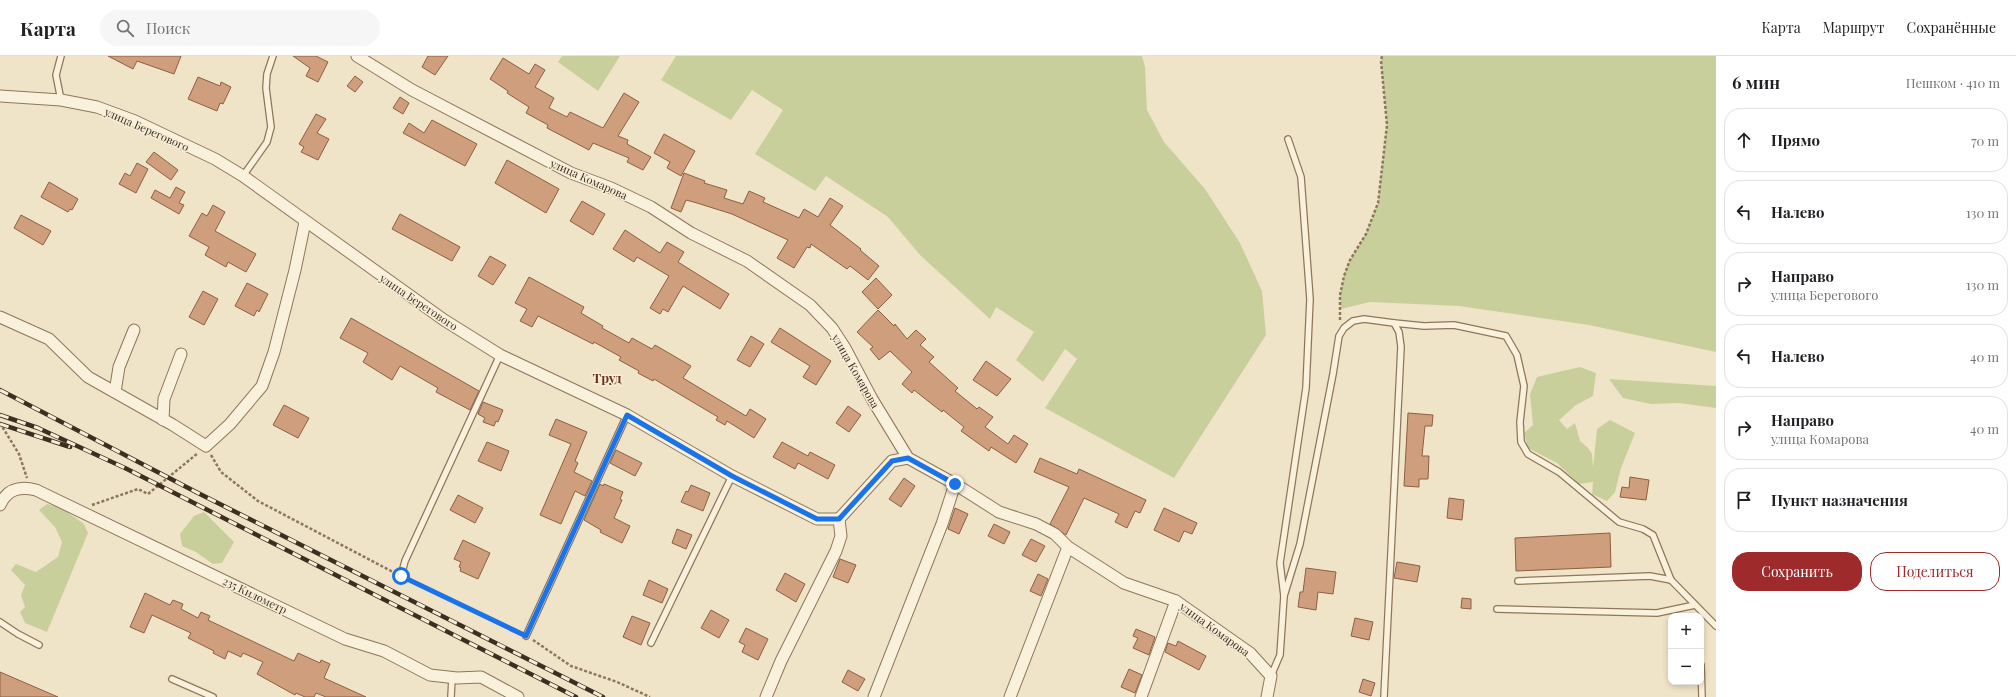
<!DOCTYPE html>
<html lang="ru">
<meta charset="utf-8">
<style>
body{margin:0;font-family:"Playfair Display",serif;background:#f6f6f6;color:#202124}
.controls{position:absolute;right:12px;bottom:12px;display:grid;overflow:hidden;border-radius:8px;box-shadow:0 2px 6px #0003}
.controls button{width:36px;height:36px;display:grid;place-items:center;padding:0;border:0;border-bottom:1px solid #e0e0e0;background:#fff;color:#202124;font:20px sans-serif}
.stop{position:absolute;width:12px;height:12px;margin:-9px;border:3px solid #1a73e8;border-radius:50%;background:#fff}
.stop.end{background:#1a73e8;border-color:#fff;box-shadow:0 1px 4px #0008}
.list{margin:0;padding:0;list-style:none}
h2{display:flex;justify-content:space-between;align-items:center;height:52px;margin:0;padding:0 16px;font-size:17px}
h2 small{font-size:13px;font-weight:400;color:#757577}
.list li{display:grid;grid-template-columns:26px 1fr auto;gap:12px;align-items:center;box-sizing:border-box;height:64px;margin:0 8px 8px;padding:0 8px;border:1px solid #e0e0e0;border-radius:16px}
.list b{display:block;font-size:15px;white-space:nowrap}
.list p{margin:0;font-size:13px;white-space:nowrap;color:#757577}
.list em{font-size:13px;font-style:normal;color:#757577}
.actions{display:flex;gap:8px;padding:12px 16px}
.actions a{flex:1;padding:9px 0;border:1px solid #9e2a2b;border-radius:16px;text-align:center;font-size:14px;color:#9e2a2b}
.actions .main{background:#9e2a2b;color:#fff}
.icon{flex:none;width:22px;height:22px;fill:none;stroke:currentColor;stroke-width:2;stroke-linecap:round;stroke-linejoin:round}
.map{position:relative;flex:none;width:1716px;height:641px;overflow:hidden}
header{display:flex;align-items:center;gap:24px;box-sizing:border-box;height:56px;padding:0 20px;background:#fff;border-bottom:1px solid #e0e0e0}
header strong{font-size:19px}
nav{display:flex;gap:22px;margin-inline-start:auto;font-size:14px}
.search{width:280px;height:36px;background:#f6f6f6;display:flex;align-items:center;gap:10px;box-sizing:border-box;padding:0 14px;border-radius:22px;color:#757577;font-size:15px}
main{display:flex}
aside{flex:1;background:#fff}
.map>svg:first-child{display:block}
.green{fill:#c9cf9b}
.building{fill:#cf9f7d;stroke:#8d5f41}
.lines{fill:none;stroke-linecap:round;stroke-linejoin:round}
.service-casing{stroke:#8d765c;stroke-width:8}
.minor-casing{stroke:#8d765c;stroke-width:13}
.path{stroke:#8d765c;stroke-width:2.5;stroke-dasharray:3 2;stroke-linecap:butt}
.service{stroke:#faf1dc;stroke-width:5.5}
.minor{stroke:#faf1dc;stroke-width:11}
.rail-casing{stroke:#3d2e20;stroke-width:4.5}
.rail{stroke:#f7eed8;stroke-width:3;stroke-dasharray:9;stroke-linecap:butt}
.route{stroke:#1a73e8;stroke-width:5}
.labels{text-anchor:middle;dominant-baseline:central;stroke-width:3;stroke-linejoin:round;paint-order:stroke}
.street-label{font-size:11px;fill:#3d2e20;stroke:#f7eed8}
.quarter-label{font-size:13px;font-weight:bold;fill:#6b2e1e;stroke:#f7eed8}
</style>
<header>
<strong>Карта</strong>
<div class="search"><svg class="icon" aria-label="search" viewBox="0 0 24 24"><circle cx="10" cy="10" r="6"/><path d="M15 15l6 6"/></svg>Поиск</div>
<nav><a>Карта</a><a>Маршрут</a><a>Сохранённые</a></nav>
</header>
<main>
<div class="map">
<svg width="1716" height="641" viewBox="0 0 1716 641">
<rect width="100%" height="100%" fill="#f0e4c8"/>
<g class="green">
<path d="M562,0H620L598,35L558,6Z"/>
<path d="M676,0H1142L1145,11L1147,54L1164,86L1205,133L1240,187L1262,235L1266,279L1174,422L1045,352L1077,303L1065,293L1043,326L1016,304L1034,276L996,251L990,263L920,199L888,161L826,120L815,135L755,98L783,54L752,34L731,64L661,24Z"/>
<path d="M1382,0H1716V296L1589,269L1459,250L1370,246L1341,253L1340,239L1344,220L1350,204L1366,178L1378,147L1387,69L1381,5Z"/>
<path d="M1580,311L1596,317L1593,340L1576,349L1559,364L1567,373L1575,367L1580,385L1588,392L1592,398L1593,412L1597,373L1610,364L1635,377L1621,412L1615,436L1607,445L1592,438L1593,426L1579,428L1557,407L1528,392L1524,377L1533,369L1530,338L1537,321Z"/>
<path d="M1609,323L1716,330V352L1679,347L1651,348L1623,342Z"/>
<path d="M47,448L60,451L84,468L88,477L47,576L25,567L20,556L25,551L21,539L25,529L11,514L16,508L36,516L58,501L62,486L55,471L39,454Z"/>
<path d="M204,456L234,486L222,507L213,508L196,496L182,490L180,478L194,460Z"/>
</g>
<g class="building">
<path d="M108,0H181L174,18L137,5L133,13Z"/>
<path d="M293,0H316L328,6L318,26L306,20L310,12Z"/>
<path d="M428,0H448L435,19L422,11Z"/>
<path d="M503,2L529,18L535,8L545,14L535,31L554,42L549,52L567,61L570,56L603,72L624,37L639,46L618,80L628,84L627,88L651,101L643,114L627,106L629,102L593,87L589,94L547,72L548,69L526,57L529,51L507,37L508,35L490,23Z"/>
<path d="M355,20L363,26L355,36L347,30Z"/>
<path d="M198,21L220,30L221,26L231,31L223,48L220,47L217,55L188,43Z"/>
<path d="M400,41L409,47L403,58L393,52Z"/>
<path d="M316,58L326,63L317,77L329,83L318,104L301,96L304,91L299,88Z"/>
<path d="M432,64L477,88L465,110L403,77L409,67L424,77Z"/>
<path d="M664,78L695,95L681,120L667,112L670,106L654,97Z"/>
<path d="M154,96L178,114L171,124L146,106Z"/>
<path d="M507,104L559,133L546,157L495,127Z"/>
<path d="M137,107L148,113L136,137L119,128L125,117L130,120Z"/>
<path d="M684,117L705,125L704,127L727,134L724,142L743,148L749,135L765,142L763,146L799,162L804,153L818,161L830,142L843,150L830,169L861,193L860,194L879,210L868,224L850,210L847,213L811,188L810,192L807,191L794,212L777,202L788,184L732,158L697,147L686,144L681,156L671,152Z"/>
<path d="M49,126L78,143L72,154L70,153L68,156L41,141Z"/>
<path d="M176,131L185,136L179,147L184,149L179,158L151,142L155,134L170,142Z"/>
<path d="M582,145L605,158L593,179L570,165Z"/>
<path d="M213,149L225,156L215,175L256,198L246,216L228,206L226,211L205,199L209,191L189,180L202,157L207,160Z"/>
<path d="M400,158L460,191L452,205L392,173Z"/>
<path d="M21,159L51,175L43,189L14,172Z"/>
<path d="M625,174L660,197L667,186L684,196L678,206L729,238L720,253L683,230L668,256L663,253L660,258L650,252L669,220L637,201L634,206L613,193Z"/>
<path d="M490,200L506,209L493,229L478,220Z"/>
<path d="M529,221L584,251L581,257L603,270L602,272L629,287L632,282L652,293L655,289L691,310L683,322L746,360L750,353L766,363L754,382L727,365L725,369L716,364L718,361L654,323L653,325L638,317L639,315L619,304L621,301L594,286L593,288L538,260L532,271L520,265L527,253L515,247Z"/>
<path d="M876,222L892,239L878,253L862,236Z"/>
<path d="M247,227L268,238L259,256L257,254L254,260L235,250Z"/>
<path d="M203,235L218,243L204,269L189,261Z"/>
<path d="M878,254L894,270L895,268L907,283L916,274L926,283L920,289L934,301L929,306L958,332L955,335L977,353L979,351L993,361L985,371L1008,388L1014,379L1028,388L1016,407L991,391L989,395L961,375L964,371L943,354L942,356L914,334L912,337L902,328L912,316L890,295L879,304L870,293L873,291L857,276Z"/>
<path d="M351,262L479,335L470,354L436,336L438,332L400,310L392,324L363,306L368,297L340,282Z"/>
<path d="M780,272L831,305L816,329L803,321L810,310L771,286Z"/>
<path d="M751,280L764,288L750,311L737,304Z"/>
<path d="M986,305L1011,323L997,340L973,324Z"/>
<path d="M483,346L503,354L498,366L496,365L494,370L483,366L485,362L478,358Z"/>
<path d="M284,349L309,362L298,382L273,369Z"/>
<path d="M848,350L861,359L849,376L836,367Z"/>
<path d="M1408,357L1433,359L1432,370H1425L1422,400H1429L1428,423H1419V431L1404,430Z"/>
<path d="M556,363L587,376L575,405L578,407L574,416L592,425L585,440L575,435L561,468L540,459L571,388L549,379Z"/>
<path d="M487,386L509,395L501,415L478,405Z"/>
<path d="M782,386L808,400L810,396L835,409L828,423L798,407L795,413L773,401Z"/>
<path d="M616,394L642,407L635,420L610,407Z"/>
<path d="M1040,402L1077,418L1079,413L1146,444L1140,457L1135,455L1127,472L1115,466L1119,458L1084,442L1066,479L1050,468L1069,431L1034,416Z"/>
<path d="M1630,421L1649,424L1646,444L1620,441L1622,431L1629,432Z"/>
<path d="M904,422L915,430L901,451L889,443Z"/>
<path d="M600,428L603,430L604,428L623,436L620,443L622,444L614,462L630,470L622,487L600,476L601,474L584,464Z"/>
<path d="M691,429L710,437L703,455L681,446L686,435L688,436Z"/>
<path d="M458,439L483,452L475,467L450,454Z"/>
<path d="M1449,442L1464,444L1462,464L1447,462Z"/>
<path d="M955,452L968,458L959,478L948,473Z"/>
<path d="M1164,452L1197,467L1192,478L1184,475L1179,486L1154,474Z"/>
<path d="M994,468L1010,476L1004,488L988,480Z"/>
<path d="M677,473L692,479L686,493L672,487Z"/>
<path d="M1610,477L1611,511L1516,515L1515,482Z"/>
<path d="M1031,483L1045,490L1036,506L1022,499Z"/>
<path d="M463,484L490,497L478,523L460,515L461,512L459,511L461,506L454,503Z"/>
<path d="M840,503L856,509L848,527L833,521Z"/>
<path d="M1397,506L1420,510L1417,526L1394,522Z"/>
<path d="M1306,512L1336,516L1333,538L1318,536L1316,554L1298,551L1300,536H1303Z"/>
<path d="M785,517L805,528L796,546L776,534Z"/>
<path d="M1038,518L1048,523L1041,540L1030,535Z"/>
<path d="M649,524L668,533L662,547L643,539Z"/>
<path d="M145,537L170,549L173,544L183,548L181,553L198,562L201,556L210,560L208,564L294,605L298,597L320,607L321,604L330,608L324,622L366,641H326L316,637L314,641H305L296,637L295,639L257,618L263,606L243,597L241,601L228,595L225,603L213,597L214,595L188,582L191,577L152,559L144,577L130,571Z"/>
<path d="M1462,542L1471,543V553L1461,552Z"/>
<path d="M711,554L729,564L719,582L701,572Z"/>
<path d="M632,560L650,567L641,589L623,581Z"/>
<path d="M1355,562L1373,566L1369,584L1351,580Z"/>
<path d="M746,572L768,583L758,604L742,596L745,589L739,586Z"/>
<path d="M1136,573L1155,581L1149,599L1133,592L1138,582L1133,580Z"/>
<path d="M1178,585L1206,600L1199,614L1165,596L1168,587L1176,590Z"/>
<path d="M1129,613L1142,619L1135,637L1121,631Z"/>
<path d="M848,614L865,623L858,635L842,626Z"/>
<path d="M0,616L58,641H0Z"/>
<path d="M1363,623L1375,627L1371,640L1359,636Z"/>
</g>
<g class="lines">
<defs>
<g id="service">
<path d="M61,0L56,19L61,44"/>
<path d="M243,120L267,86L271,71L266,32L267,18L273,0"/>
<path d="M1394,267L1424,270L1454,269L1506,280L1517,299L1524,330L1520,366L1521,386L1528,398L1559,416L1619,466L1643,473L1653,479L1671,524L1716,570"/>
<path d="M401,520L405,505L500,299"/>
<path d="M1518,525L1650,520L1671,524"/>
<path d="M1284,540L1300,488L1333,318L1339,280L1344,272L1353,265L1364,263L1394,267L1399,276L1401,291L1384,641"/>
<path d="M1497,553L1657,557L1695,549"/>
<path d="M0,566L18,578L39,589"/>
<path d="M526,580L627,359"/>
<path d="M651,587L732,420"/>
<path d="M1701,609L1702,641"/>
<path d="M1271,620L1280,599L1284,540L1280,507L1306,332L1310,243L1301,121L1288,83"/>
<path d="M172,623L213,641"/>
<path d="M451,641L452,622"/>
</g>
<g id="minor">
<path d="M357,0L412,34L571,117L611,132L651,151L691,177L747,205L810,249L832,272L845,292L872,343L908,402L955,428L999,456L1036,468L1055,478L1068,491L1124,527L1176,545L1250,597L1271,620L1267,641"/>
<path d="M0,40L61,44L97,51L135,65L215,103L243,120L444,264L500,299L627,359L732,420L817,463H839"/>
<path d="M0,261L49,283L88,321L173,369L206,390L230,368L262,330L274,296L295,214L305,166"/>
<path d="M115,336L119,311L134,274"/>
<path d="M163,364L164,343L181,298"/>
<path d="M0,449C7,433 20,430 36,434L345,583L384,595L430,619L457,622L481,621L518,641"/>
<path d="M766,641L781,605L836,495L841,480L839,463L892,405L908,402"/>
<path d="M874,641L942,468L955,428"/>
<path d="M1010,641L1068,491"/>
<path d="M1141,641L1176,545"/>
</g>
</defs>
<use href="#service" class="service-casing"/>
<use href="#minor" class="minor-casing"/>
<g class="path">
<path d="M1340,264V239L1344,220L1350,204L1366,178L1378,147L1387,69L1381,5L1382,0"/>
<path d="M0,367L19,398L27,422"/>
<path d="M211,399L221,416L258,445L393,516"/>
<path d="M92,449L138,433L148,438L198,397"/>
<path d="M409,524L520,577"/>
<path d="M533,584L571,610L617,626L650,641"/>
</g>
<use href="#service" class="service"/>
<use href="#minor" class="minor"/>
<defs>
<g id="rail">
<path d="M0,334L196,436L603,641"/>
<path d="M0,359L38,372L125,412L576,641"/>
<path d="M0,368L70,391"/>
</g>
</defs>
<use href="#rail" class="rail-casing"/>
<use href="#rail" class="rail"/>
</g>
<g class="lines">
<path class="route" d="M401,520L526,580L627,359L732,420L817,463H839L892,405L908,402L955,428"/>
</g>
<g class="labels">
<g class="street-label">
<text transform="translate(147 73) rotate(24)">улица Берегового</text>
<text transform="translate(589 123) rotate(24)">улица Комарова</text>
<text transform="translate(419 246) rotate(34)">улица Берегового</text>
<text transform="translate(856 315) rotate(60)">улица Комарова</text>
<text transform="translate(255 539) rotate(26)">235 Километр</text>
<text transform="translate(1215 573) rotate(36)">улица Комарова</text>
</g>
<g class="quarter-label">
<text x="607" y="321">Труд</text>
</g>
</g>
</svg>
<div class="controls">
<button>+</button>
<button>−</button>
</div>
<div class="stop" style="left:401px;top:520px"></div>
<div class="stop end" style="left:955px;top:428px"></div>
</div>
<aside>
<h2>6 мин<small>Пешком · 410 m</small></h2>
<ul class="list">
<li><svg class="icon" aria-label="ahead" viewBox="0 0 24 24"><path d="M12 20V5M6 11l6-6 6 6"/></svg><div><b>Прямо</b></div><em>70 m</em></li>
<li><svg class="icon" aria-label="left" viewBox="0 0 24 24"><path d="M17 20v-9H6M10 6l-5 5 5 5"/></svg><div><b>Налево</b></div><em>130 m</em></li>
<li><svg class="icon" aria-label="right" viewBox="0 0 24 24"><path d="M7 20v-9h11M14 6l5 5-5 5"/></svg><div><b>Направо</b><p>улица Берегового</p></div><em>130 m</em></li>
<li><svg class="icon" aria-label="left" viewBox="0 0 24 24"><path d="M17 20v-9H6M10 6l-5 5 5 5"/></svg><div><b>Налево</b></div><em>40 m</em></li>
<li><svg class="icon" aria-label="right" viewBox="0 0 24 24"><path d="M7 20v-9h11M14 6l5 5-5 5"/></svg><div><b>Направо</b><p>улица Комарова</p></div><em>40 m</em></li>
<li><svg class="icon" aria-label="arrive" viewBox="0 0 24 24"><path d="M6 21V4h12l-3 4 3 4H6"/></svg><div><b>Пункт назначения</b></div></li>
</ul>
<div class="actions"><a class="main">Сохранить</a><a>Поделиться</a></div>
</aside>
</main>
